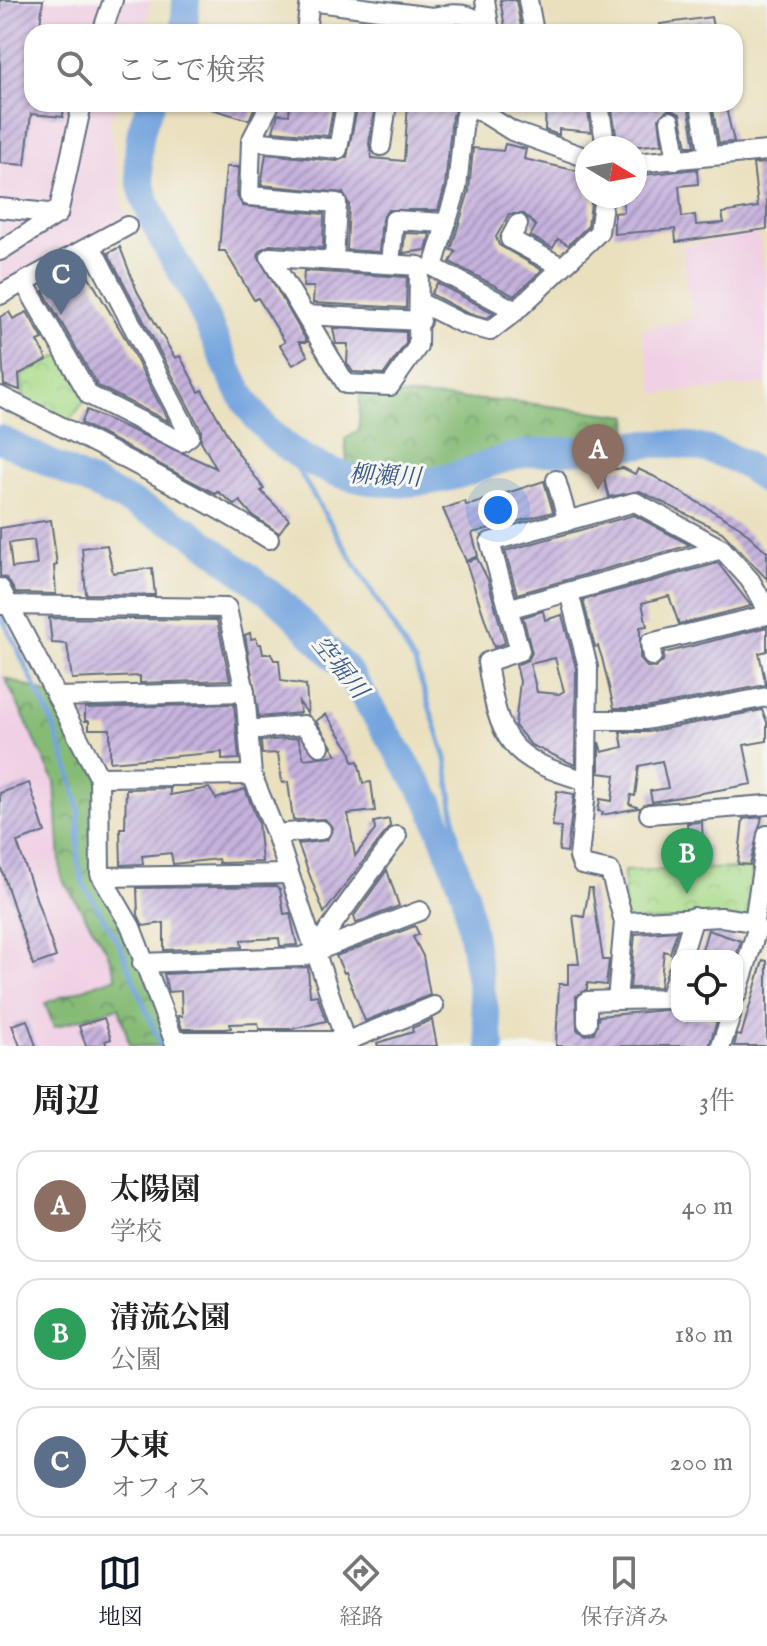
<!DOCTYPE html>
<html lang="ja">
<meta charset="utf-8">
<style>
body{margin:0;font-family:"IM FELL English","Noto Serif JP",serif;background:#f2f2f2;color:#222}
.controls{position:absolute;right:24px;bottom:24px;display:grid;overflow:hidden;border-radius:16px;box-shadow:0 2px 6px #0004}
.controls button{width:72px;height:72px;display:grid;place-items:center;padding:0;border:0;border-bottom:2px solid #e0e0e0;background:#fff;color:#222;font:40px sans-serif}
.compass{position:absolute;left:575px;top:136px;width:72px;height:72px;border-radius:50%;background:#fff;box-shadow:0 2px 6px #0004;rotate:100deg}
.you{position:absolute;left:498px;top:510px;width:28px;height:28px;margin:-20px;border:6px solid #fff;border-radius:50%;background:#1a73e8;box-shadow:0 0 0 12px #1a73e833}
.badge{display:grid;place-items:center;width:52px;height:52px;border-radius:50%;background:#111827;color:#fff;font-size:26px;font-weight:700}
.pin{position:absolute;translate:-50% -66px;filter:drop-shadow(0 2px 4px #0008)}
.pin::after{content:'';position:absolute;top:42px;width:28px;height:24px;background:inherit;clip-path:polygon(0 0,100% 0,50% 100%)}
.list{margin:0;padding:0;list-style:none}
h2{display:flex;justify-content:space-between;align-items:center;height:104px;margin:0;padding:0 32px;font-size:34px}
h2 small{font-size:26px;font-weight:400;color:#767676}
.list li{display:grid;grid-template-columns:52px 1fr auto;gap:24px;align-items:center;box-sizing:border-box;height:112px;margin:0 16px 16px;padding:0 16px;border:2px solid #e0e0e0;border-radius:24px}
.list b{display:block;font-size:30px;white-space:nowrap}
.list p{margin:0;font-size:26px;white-space:nowrap;color:#767676}
.list em{font-size:26px;font-style:normal;color:#767676}
.icon{flex:none;width:44px;height:44px;fill:none;stroke:currentColor;stroke-width:2;stroke-linecap:round;stroke-linejoin:round}
.map{position:relative;flex:none;width:767px;height:1046px;overflow:hidden}
.search{position:absolute;background:#fff;box-shadow:0 2px 6px #0004;left:24px;right:24px;top:24px;height:88px;display:flex;align-items:center;gap:20px;box-sizing:border-box;padding:0 28px;border-radius:24px;color:#767676;font-size:30px}
.sheet{height:488px;background:#fff}
nav{display:flex;justify-content:space-around;align-items:center;box-sizing:border-box;height:112px;border-top:2px solid #e0e0e0;background:#fff;font-size:22px;color:#767676}
nav a{display:grid;justify-items:center;gap:4px}
nav .on{color:#111827}
.map>svg:first-child{display:block}
.built{fill:#f0d0e4}
.forest{fill:url(#forest-crowns);stroke:#50756a;stroke-width:2}
.park{fill:url(#park-crowns);stroke:#628574;stroke-width:2}
.lines{fill:none;stroke-linecap:round;stroke-linejoin:round}
.stream{stroke:#74a4de;stroke-width:5}
.river{stroke:#74a4de;stroke-width:28}
.building{fill:url(#building-hatch);fill-rule:evenodd}
.minor-casing{stroke:#636d80;stroke-width:22}
.minor{stroke:#fff;stroke-width:18}
.labels{text-anchor:middle;dominant-baseline:central;stroke-width:6;stroke-linejoin:round;paint-order:stroke}
.water-label{font-size:24px;font-style:italic;fill:#3a588b;stroke:#f6f6f2}
</style>
<div class="map">
<svg width="767" height="1046" viewBox="0 0 767 1046">
<defs>
<pattern id="forest-crowns" width="20" height="18" patternUnits="userSpaceOnUse" patternTransform="scale(2)"><rect width="20" height="18" fill="#86bb76"/><path d="M2 6a3 3 0 1 1 6 0M12 15a3 3 0 1 1 6 0" fill="none" stroke="#6d9864"/></pattern>
<pattern id="park-crowns" width="20" height="18" patternUnits="userSpaceOnUse" patternTransform="scale(2)"><rect width="20" height="18" fill="#a9db8a"/><path d="M2 6a3 3 0 1 1 6 0M12 15a3 3 0 1 1 6 0" fill="none" stroke="#91bc7a"/></pattern>
<pattern id="building-hatch" width="6" height="6" patternUnits="userSpaceOnUse" patternTransform="scale(2)"><rect width="6" height="6" fill="#c6b2dd"/><path d="M-1 1l2-2M0 6l6-6M5 7l2-2" fill="none" stroke="#a091b6"/></pattern>
</defs>
<rect width="100%" height="100%" fill="#f6f6f2"/>
<filter id="ink" filterUnits="userSpaceOnUse"><feTurbulence type="fractalNoise" baseFrequency=".0125" numOctaves="2"/><feDisplacementMap in="SourceGraphic" scale="16" xChannelSelector="R" yChannelSelector="G"/><feConvolveMatrix kernelMatrix="1 2 1 2 8 2 1 2 1" color-interpolation-filters="sRGB"/></filter>
<filter id="wash" filterUnits="userSpaceOnUse"><feTurbulence type="fractalNoise" baseFrequency=".006" numOctaves="4" result="noise"/><feDisplacementMap in="SourceGraphic" scale="32" xChannelSelector="R" yChannelSelector="G"/><feGaussianBlur stdDeviation="1.8" result="paint"/><feColorMatrix in="noise" values="0 0 0 0 0 0 0 0 0 0 0 0 0 0 0 0 0 1.4 0 .05"/><feComposite in="paint" operator="in"/></filter>
<g filter="url(#wash)">
<rect width="100%" height="100%" fill="#eae0be"/>
<g class="built">
<path d="M0,0H150L146,32H32V104H117L109,123L126,221L0,287Z"/>
<path d="M758,233L767,284V384L655,394L642,328L692,319L682,246Z"/>
<path d="M0,668L55,782L61,877L107,951L116,977L45,1004L54,1027L119,1007L130,1046H0Z"/>
</g>
<g class="forest">
<path d="M360,393L518,402L629,416L627,438L524,447L454,472L392,475L347,463L345,439L359,431Z"/>
<path d="M5,678L57,697L99,777L103,877L176,1046H130L119,1007L54,1027L45,1003L116,977L107,951L61,877L55,782Z"/>
</g>
<g class="park">
<path d="M65,353L89,395L64,428L24,403L21,375Z"/>
<path d="M754,868L746,918L624,922V871Z"/>
</g>
<g class="lines">
<g class="stream">
<path d="M280,440L415,663L446,758L465,893"/>
<path d="M0,613L50,717L71,776L79,810L78,861L83,883L120,946L161,1046"/>
</g>
<g class="river">
<path d="M184,32L186,0"/>
<path d="M151,104C118,170 154,226 188,283C212,324 228,382 257,418C304,476 382,495 454,476C477,470 500,458 524,454C541,451 560,452 578,450C644,443 715,432 767,482"/>
<path d="M0,439L188,530L281,602L347,670L430,802L465,893L491,1046"/>
</g>
</g>
<g id="blocks">
<g class="building">
<path d="M0,0H43L39,32H32V104H64L63,117L31,114L25,165L0,163Z"/>
<path d="M500,0H516L522,32H506Z"/>
<path d="M711,17L714,32H661L660,24Z"/>
<path d="M208,104H256L249,120L208,108Z"/>
<path d="M290,104H334L328,136L273,131L278,114L289,115Z"/>
<path d="M358,104H375L369,144L372,158L404,161L408,104L457,107L452,117L445,186L438,210H388L382,219L379,252L347,250L349,204L343,193L261,185L266,154L337,161L347,157Z"/>
<path d="M546,104H587L591,132L559,129V135L545,130Z"/>
<path d="M641,104H655L656,108L688,104L695,146H687L680,114L669,109L659,118L662,144L618,148L612,109Z"/>
<path d="M712,104H725L734,142L719,143Z"/>
<path d="M505,144L526,149L524,159L587,173V196H592L588,226L568,245L558,239L553,248L530,236L536,226L524,214H509L496,237L499,245L542,270L514,296L450,262L456,251L451,250L469,191L473,148L503,151Z"/>
<path d="M767,163V229L676,242L675,229L614,234V213L624,212L622,196H635V176L697,169L698,184L679,186L682,217L695,215L696,225L724,223L722,213L758,207L753,164Z"/>
<path d="M226,167H238L237,196L243,206L324,214L323,248L270,245L260,250L258,256L307,342H299L308,356L293,365L280,345L285,342L258,298L254,300L225,251H219Z"/>
<path d="M405,233L430,234L426,250L403,253Z"/>
<path d="M120,247L137,291L175,358L180,356L199,392L202,390L238,453L264,489L261,491L289,519L279,533L252,515L240,501L235,505L217,491L216,494L81,423L87,410L216,468L201,441V430L108,253Z"/>
<path d="M85,270L124,336L169,422L98,386L43,291Z"/>
<path d="M304,271L407,277L406,308L313,303L314,287H303Z"/>
<path d="M437,283L494,313L487,318L465,312L431,294Z"/>
<path d="M9,312L13,319L27,312L43,339L38,341L47,360L19,374L20,390L4,385L0,317Z"/>
<path d="M333,328L406,332V343L384,374L353,372L347,363L348,344H336Z"/>
<path d="M623,468L635,474L638,469L653,476L740,527L767,552V579L722,532L640,491L609,497L604,479L608,470Z"/>
<path d="M544,481L553,512L472,533L478,556L466,561L443,509L465,501L466,505L473,504Z"/>
<path d="M634,515L690,545L517,594L505,551Z"/>
<path d="M51,520L57,565L54,566L56,594L16,593L7,578L0,576V528ZM34,540L37,565L12,568L9,543Z"/>
<path d="M107,545L113,573L152,568L155,595L86,594L82,548Z"/>
<path d="M477,558L488,580L505,643L494,647L466,562Z"/>
<path d="M718,563L751,606L679,624L669,596L642,603L647,626L640,627V659L647,667L655,668L663,661L664,653L767,627V651L759,653L766,685L645,708H614L602,658L598,646L595,647L583,600Z"/>
<path d="M543,611L545,620L562,615L576,668L575,765L531,745L515,726L520,681L516,665L528,660L532,653L523,617ZM555,658L564,691L559,694L537,692L530,664Z"/>
<path d="M49,618L217,620L230,680L140,683V676L72,679L67,644L52,643Z"/>
<path d="M250,633L251,639L256,638L258,644H261L263,654H271L274,660H279L281,681L306,685L308,714L299,702L300,713L259,717L245,635Z"/>
<path d="M234,704L239,759L222,760V752L110,762V729H89V721H85V708Z"/>
<path d="M762,710L767,722V741L744,745L752,784L652,802L650,791L668,788L662,761L639,766L635,796L631,795L629,804L639,808L602,815L603,812L598,811L600,799L612,801L615,775L599,773V742L602,752L623,747L620,732H648Z"/>
<path d="M326,714L350,750L353,762L358,761L363,783L371,782L375,811L348,814L355,856L375,830L374,822L389,819L390,826L324,913L298,844L327,840L333,828L325,819L293,820L288,782L282,783L278,753L262,754L261,741L298,738L304,759L337,755L316,721Z"/>
<path d="M29,783L45,832L17,842L56,957L33,965L0,865V793Z"/>
<path d="M170,788V795L209,788L216,799L245,789L258,822L262,862L219,863L218,859L173,864L171,853L142,856L143,864L121,865L120,828H125L126,789Z"/>
<path d="M557,791L574,794L567,852L559,851L561,827L552,826Z"/>
<path d="M762,817L750,865L738,864L743,819Z"/>
<path d="M702,822L703,846H708L709,867H691L687,823Z"/>
<path d="M387,870L399,906L356,923L354,916Z"/>
<path d="M276,886L280,889L284,914L290,913L297,945L280,946L279,938L241,940L242,947L164,950V923L143,926L138,915L137,888Z"/>
<path d="M589,888H592L603,960H609L606,985L587,983V989L576,996L577,1030L586,1035L594,1033L599,1016L677,1009V1016L717,1021L709,1046H556L559,984H568V964H579L573,915L584,917Z"/>
<path d="M415,926L419,934L413,937L423,956L430,995L365,1021L346,972L344,973L336,956Z"/>
<path d="M708,930L741,941L736,956H700Z"/>
<path d="M677,931L670,953L664,951L660,987L630,988L635,934Z"/>
<path d="M763,960L767,961V1046H734L737,1035L741,1036Z"/>
<path d="M308,967L310,996L317,995L326,1021L292,1029H259L258,1023L230,1024L231,1028L225,1029H182L178,1016H182L181,991L168,992L164,974Z"/>
<path d="M104,1018L111,1039L105,1041L107,1046H86L79,1026Z"/>
<path d="M27,1020L36,1046H20L12,1025Z"/>
<path d="M432,1020L437,1046H378L377,1043L413,1032L412,1028Z"/>
</g>
</g>
</g>
<g filter="url(#ink)">
<use href="#blocks" fill-opacity="0" stroke="#636d80" stroke-width="2"/>
<g class="lines">
<defs>
<g id="minor">
<path d="M485,0L490,32"/>
<path d="M528,0L534,32"/>
<path d="M310,1L432,17L428,32"/>
<path d="M432,17C456,12 470,12 489,28"/>
<path d="M102,32L113,0"/>
<path d="M306,32L310,0"/>
<path d="M270,104L251,141L338,149L346,104"/>
<path d="M469,104L512,131L587,158"/>
<path d="M599,104L606,148"/>
<path d="M700,104L709,156"/>
<path d="M472,106L464,118L457,188L433,267L516,311"/>
<path d="M670,121L677,160"/>
<path d="M251,141L249,196L337,203L334,261"/>
<path d="M381,146L387,104"/>
<path d="M635,163L767,151"/>
<path d="M0,208L58,214"/>
<path d="M518,224L510,239L562,267"/>
<path d="M0,251L58,214L82,104"/>
<path d="M270,257L419,266L418,346L390,386L346,384Z"/>
<path d="M390,264L394,220L446,223"/>
<path d="M24,282L89,395L182,442L190,436L91,246"/>
<path d="M0,295L127,226"/>
<path d="M421,303L461,323L490,331L516,311L599,232L604,196"/>
<path d="M305,315L421,321"/>
<path d="M0,396C91,441 182,486 269,539"/>
<path d="M556,480L568,521"/>
<path d="M0,588L99,777L100,874L131,927L176,1046"/>
<path d="M569,592L588,667L587,781L579,857L582,865L610,871L624,922L617,1000L669,999L677,973"/>
<path d="M0,605L227,608L245,692L252,775L276,834L347,1046"/>
<path d="M511,608L722,549"/>
<path d="M652,656L650,643L767,615"/>
<path d="M57,697L245,692"/>
<path d="M589,720H646L767,697"/>
<path d="M248,730L304,725L320,746"/>
<path d="M99,777L252,775"/>
<path d="M587,781C507,759 499,740 487,662L520,651L490,542L635,502L722,549L750,580L767,610"/>
<path d="M649,814L767,805"/>
<path d="M276,834L321,830"/>
<path d="M103,877L289,874"/>
<path d="M624,922L721,917L754,922"/>
<path d="M314,950L397,836"/>
<path d="M682,956L694,917"/>
<path d="M142,963L301,957L420,911"/>
<path d="M737,994L757,929L754,922L767,835"/>
<path d="M587,1023V1001L617,1000"/>
<path d="M174,1041H347L434,1006"/>
<path d="M721,1046L731,1016"/>
</g>
</defs>
<use href="#minor" class="minor-casing"/>
<use href="#minor" class="minor"/>
</g>
</g>
<g class="labels">
<g class="water-label">
<text transform="translate(385 477) rotate(3)">柳瀬川</text>
<text transform="translate(339 668) rotate(51)">空堀川</text>
</g>
</g>
</svg>
<div class="controls">
<button><svg class="icon" aria-label="locate" viewBox="0 0 24 24"><circle cx="12" cy="12" r="6"/><path d="M12 2v4M12 18v4M2 12h4M18 12h4"/></svg></button>
</div>
<svg class="compass" viewBox="-18 -18 36 36"><path d="M0-13l5 13h-10z" fill="#e53935"/><path d="M0 13l5-13h-10z" fill="#767676"/></svg>
<div class="you"></div>
<div class="pin badge" style="left:598px;top:490px;background:#8d6e63">A</div>
<div class="pin badge" style="left:687px;top:894px;background:#2e9e5b">B</div>
<div class="pin badge" style="left:61px;top:315px;background:#5c6f8a">C</div>
<div class="search"><svg class="icon" aria-label="search" viewBox="0 0 24 24"><circle cx="10" cy="10" r="6"/><path d="M15 15l6 6"/></svg>ここで検索</div>
</div>
<section class="sheet">
<h2>周辺<small>3件</small></h2>
<ul class="list">
<li><span class="badge" style="background:#8d6e63">A</span><div><b>太陽園</b><p>学校</p></div><em>40 m</em></li>
<li><span class="badge" style="background:#2e9e5b">B</span><div><b>清流公園</b><p>公園</p></div><em>180 m</em></li>
<li><span class="badge" style="background:#5c6f8a">C</span><div><b>大東</b><p>オフィス</p></div><em>200 m</em></li>
</ul>
</section>
<nav>
<a class="on"><svg class="icon" aria-label="map" viewBox="0 0 24 24"><path d="M3 6l6-2 6 2 6-2v14l-6 2-6-2-6 2zM9 4v14M15 6v14"/></svg>地図</a>
<a><svg class="icon" aria-label="directions" viewBox="0 0 24 24"><path d="M12 3l9 9-9 9-9-9zM9 14v-3h6M13 9l2 2-2 2"/></svg>経路</a>
<a><svg class="icon" aria-label="saved" viewBox="0 0 24 24"><path d="M7 4h10v16l-5-4-5 4z"/></svg>保存済み</a>
</nav>
